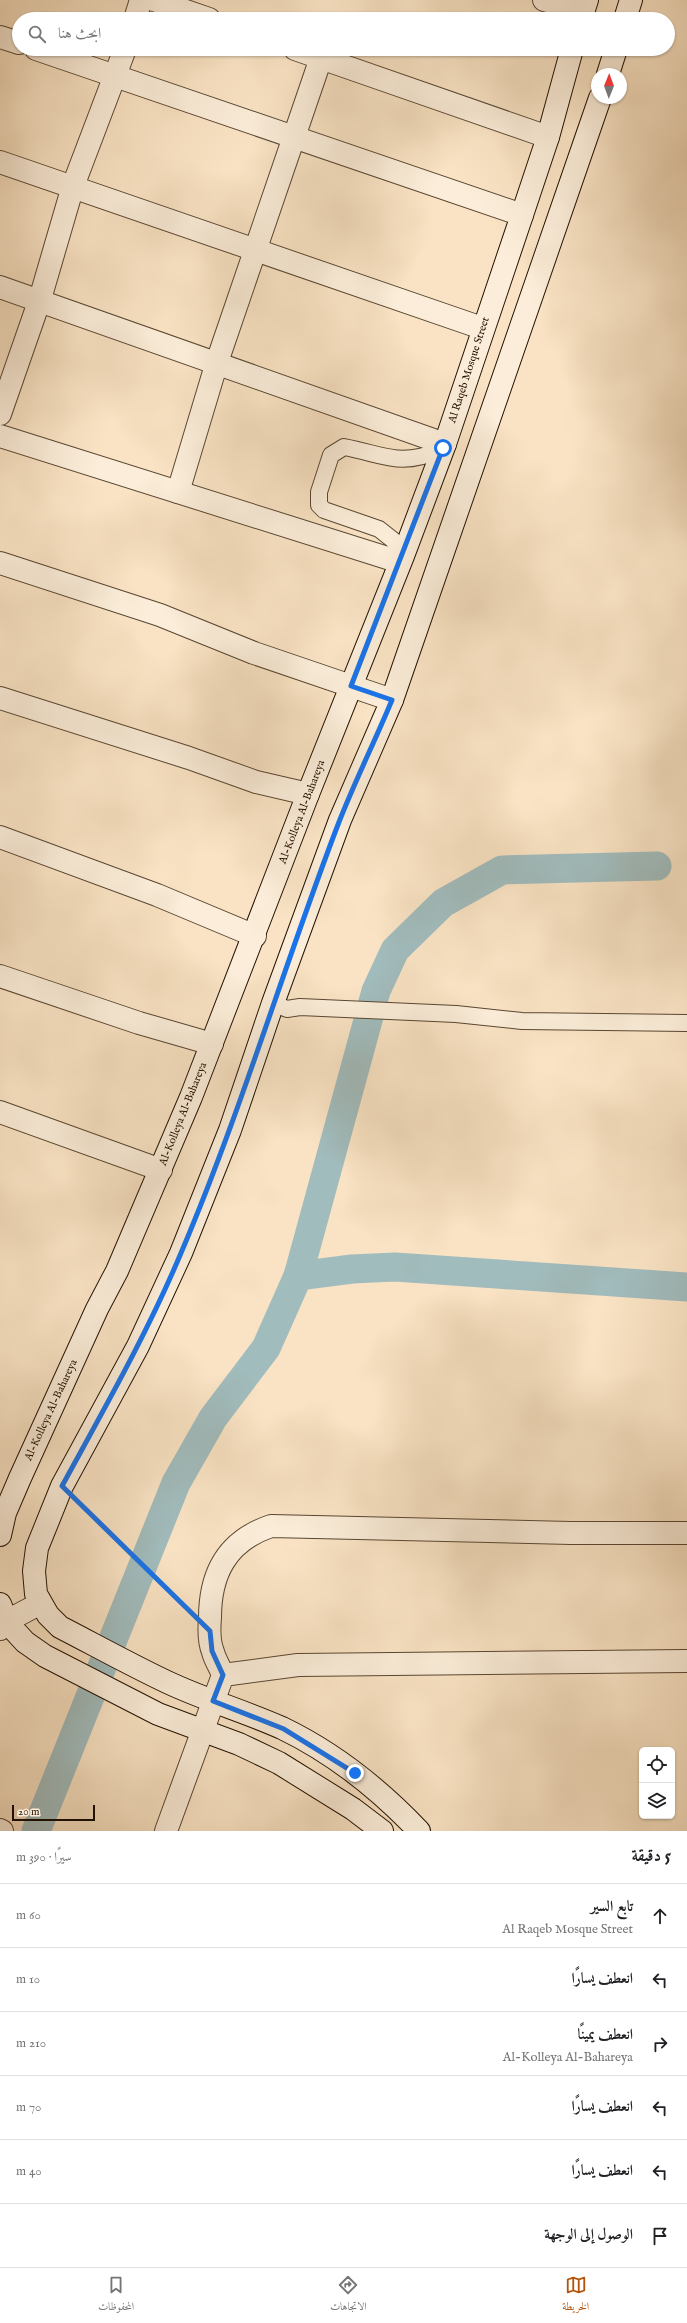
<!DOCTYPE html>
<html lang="ar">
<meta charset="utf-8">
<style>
body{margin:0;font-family:"IM FELL English",Amiri,serif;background:#f2f2f2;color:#202124;direction:rtl}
.controls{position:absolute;right:12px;bottom:12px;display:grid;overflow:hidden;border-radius:6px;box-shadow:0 1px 3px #0004}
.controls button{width:36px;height:36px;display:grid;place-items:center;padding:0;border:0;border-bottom:1px solid #e0e0e0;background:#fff;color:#202124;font:20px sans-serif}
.compass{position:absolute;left:591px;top:68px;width:36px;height:36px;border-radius:50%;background:#fff;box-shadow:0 1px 3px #0004;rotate:1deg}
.scale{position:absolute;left:12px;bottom:10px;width:83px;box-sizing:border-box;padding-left:4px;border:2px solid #241200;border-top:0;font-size:11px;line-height:14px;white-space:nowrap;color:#241200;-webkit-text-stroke:3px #fbedd9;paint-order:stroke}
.stop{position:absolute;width:12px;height:12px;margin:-9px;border:3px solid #1a73e8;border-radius:50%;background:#fff}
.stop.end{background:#1a73e8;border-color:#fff;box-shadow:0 1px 4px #0008}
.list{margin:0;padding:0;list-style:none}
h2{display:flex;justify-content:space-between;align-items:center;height:52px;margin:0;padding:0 16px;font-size:17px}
h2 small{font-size:13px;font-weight:400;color:#757577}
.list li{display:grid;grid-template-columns:26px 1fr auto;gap:12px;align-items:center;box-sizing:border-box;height:64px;padding:0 16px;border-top:1px solid #e0e0e0}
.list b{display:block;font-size:15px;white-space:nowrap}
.list p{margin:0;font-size:13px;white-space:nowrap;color:#757577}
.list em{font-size:13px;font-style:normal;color:#757577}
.icon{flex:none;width:22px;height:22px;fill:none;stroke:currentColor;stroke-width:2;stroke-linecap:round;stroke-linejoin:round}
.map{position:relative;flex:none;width:687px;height:1831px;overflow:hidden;direction:ltr}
.search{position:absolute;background:#fff;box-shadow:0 1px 3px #0004;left:12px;right:12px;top:12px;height:44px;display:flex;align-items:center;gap:10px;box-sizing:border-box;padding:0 14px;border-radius:22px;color:#757577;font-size:15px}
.sheet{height:436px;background:#fff}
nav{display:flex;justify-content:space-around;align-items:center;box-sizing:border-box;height:56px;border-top:1px solid #e0e0e0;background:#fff;font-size:11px;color:#757577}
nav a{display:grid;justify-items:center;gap:2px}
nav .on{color:#b45309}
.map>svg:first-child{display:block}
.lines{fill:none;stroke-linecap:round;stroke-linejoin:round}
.canal{stroke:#a1bcbd;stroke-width:29}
.service-casing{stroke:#594631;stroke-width:18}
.minor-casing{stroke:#594631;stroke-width:24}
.secondary-casing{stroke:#241200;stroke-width:24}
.path{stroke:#241200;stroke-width:2.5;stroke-dasharray:3 2;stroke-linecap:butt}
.service{stroke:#fbedd9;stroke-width:16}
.minor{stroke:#fbedd9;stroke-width:22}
.secondary{stroke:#fbedd9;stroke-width:22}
.route{stroke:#1a73e8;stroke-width:5}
.labels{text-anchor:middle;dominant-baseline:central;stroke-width:3.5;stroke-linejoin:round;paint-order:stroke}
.street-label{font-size:11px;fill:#241200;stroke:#fbedd9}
</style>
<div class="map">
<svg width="687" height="1831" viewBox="0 0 687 1831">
<rect width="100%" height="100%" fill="#f9e3c4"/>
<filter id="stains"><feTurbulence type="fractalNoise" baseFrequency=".005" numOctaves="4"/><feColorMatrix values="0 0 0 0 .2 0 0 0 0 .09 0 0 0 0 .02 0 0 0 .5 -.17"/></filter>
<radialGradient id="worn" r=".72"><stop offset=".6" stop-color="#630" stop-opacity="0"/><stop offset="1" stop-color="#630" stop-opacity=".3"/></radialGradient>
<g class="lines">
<g class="canal">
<path d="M298,1276L352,1269L395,1267L687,1287"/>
<path d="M36,1831L176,1483L213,1418L266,1348L298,1276L376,991L395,950L443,903L502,870L657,866"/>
</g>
<defs>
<g id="service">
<path d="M403,556L393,540L379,529L324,510L319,505V492L331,455L344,447C386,455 399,468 443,449"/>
<path d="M273,1003L287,1009L300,1007L456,1014L522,1021L687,1023"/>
</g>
<g id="minor">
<path d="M154,0L209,19"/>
<path d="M544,0L583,11"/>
<path d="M135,19L141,0"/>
<path d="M0,37L19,43"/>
<path d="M36,49L522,215"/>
<path d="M295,49L548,137"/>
<path d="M0,162L482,328"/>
<path d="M0,287L445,444"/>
<path d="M0,414L40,299L73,186L125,49"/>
<path d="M0,436L400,562"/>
<path d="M178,492L217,362L321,58"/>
<path d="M0,563L160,615L254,653L392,700"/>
<path d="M0,698L189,758L256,782L308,794"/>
<path d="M0,837L157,895L255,936"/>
<path d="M0,976L139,1023L212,1044"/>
<path d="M0,1112L161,1170"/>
<path d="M0,1629L7,1621L39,1604"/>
<path d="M223,1675C220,1667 215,1660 213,1652C209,1642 209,1629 210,1618C210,1573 227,1541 271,1526L571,1533H687"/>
<path d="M0,1830L2,1831"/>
<path d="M166,1831L223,1675L298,1665L687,1661"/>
</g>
<g id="secondary">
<path d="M581,19L587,0"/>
<path d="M625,19L631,0"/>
<path d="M608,74L616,49"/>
<path d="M0,1535L5,1513L20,1478L97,1309L117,1271L191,1097L308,794L403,556L445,444L522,215L548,137L572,49"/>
<path d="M0,1604L7,1621L14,1630L25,1642L45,1656L158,1714L239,1744L279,1763L353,1809L382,1831"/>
<path d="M419,1831C380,1790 334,1753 282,1728C244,1711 205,1700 167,1682C131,1665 95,1645 60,1627L48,1615L36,1594L34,1571L37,1548L62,1486L138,1346L181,1253L230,1130L273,1003L340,820L392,700L600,98"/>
</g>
</defs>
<use href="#service" class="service-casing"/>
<use href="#minor" class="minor-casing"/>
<use href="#secondary" class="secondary-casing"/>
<path class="path" d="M81,1505L185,1607"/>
<use href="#service" class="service"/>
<use href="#minor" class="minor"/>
<use href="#secondary" class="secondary"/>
</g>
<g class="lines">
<path class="route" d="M355,1773L284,1729L213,1701L223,1675L212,1651L210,1631L62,1486C104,1409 147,1334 181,1253C241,1112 284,965 339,822C355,781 375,741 392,700L351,686L443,448"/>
</g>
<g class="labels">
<g class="street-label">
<text transform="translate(469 370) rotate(-72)">Al Raqeb Mosque Street</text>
<text transform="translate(302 812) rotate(-69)">Al-Kolleya Al-Bahareya</text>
<text transform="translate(183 1114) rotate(-68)">Al-Kolleya Al-Bahareya</text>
<text transform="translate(51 1410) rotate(-65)">Al-Kolleya Al-Bahareya</text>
</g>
</g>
<rect width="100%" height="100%" filter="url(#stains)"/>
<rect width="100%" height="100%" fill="url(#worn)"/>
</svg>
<div class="controls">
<button><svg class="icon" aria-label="locate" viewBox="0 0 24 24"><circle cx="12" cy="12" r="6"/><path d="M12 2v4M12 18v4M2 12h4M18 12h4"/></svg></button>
<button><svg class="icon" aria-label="layers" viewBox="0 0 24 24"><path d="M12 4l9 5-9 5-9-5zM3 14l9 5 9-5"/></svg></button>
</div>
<svg class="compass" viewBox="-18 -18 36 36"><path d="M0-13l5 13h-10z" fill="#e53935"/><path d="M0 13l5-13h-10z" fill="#757577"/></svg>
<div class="scale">20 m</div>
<div class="stop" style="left:443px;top:448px"></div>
<div class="stop end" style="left:355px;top:1773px"></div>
<div class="search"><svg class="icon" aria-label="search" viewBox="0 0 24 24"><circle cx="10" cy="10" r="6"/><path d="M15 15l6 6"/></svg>ابحث هنا</div>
</div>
<section class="sheet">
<h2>5 دقيقة<small>سيرًا · 390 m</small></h2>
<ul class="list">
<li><svg class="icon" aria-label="ahead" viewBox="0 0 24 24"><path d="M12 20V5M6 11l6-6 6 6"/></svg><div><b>تابع السير</b><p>Al Raqeb Mosque Street</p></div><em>60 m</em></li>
<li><svg class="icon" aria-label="left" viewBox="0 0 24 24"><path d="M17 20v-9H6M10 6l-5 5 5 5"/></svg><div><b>انعطف يسارًا</b></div><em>10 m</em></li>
<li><svg class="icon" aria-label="right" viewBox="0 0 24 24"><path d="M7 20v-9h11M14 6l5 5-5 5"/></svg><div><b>انعطف يمينًا</b><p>Al-Kolleya Al-Bahareya</p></div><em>210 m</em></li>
<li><svg class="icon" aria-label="left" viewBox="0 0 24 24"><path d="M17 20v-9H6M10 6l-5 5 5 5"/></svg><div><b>انعطف يسارًا</b></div><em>70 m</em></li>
<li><svg class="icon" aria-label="left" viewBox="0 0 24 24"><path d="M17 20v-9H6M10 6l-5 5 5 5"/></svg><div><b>انعطف يسارًا</b></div><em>40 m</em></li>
<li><svg class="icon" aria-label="arrive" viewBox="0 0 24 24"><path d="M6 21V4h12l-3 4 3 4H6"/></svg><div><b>الوصول إلى الوجهة</b></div></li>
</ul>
</section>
<nav>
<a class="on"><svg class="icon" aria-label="map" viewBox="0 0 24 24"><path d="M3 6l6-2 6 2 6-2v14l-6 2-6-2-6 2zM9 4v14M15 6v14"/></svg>الخريطة</a>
<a><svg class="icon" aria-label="directions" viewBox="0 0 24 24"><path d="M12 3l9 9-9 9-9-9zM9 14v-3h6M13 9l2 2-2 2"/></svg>الاتجاهات</a>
<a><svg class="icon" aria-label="saved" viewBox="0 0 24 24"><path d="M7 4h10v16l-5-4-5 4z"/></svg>المحفوظات</a>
</nav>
